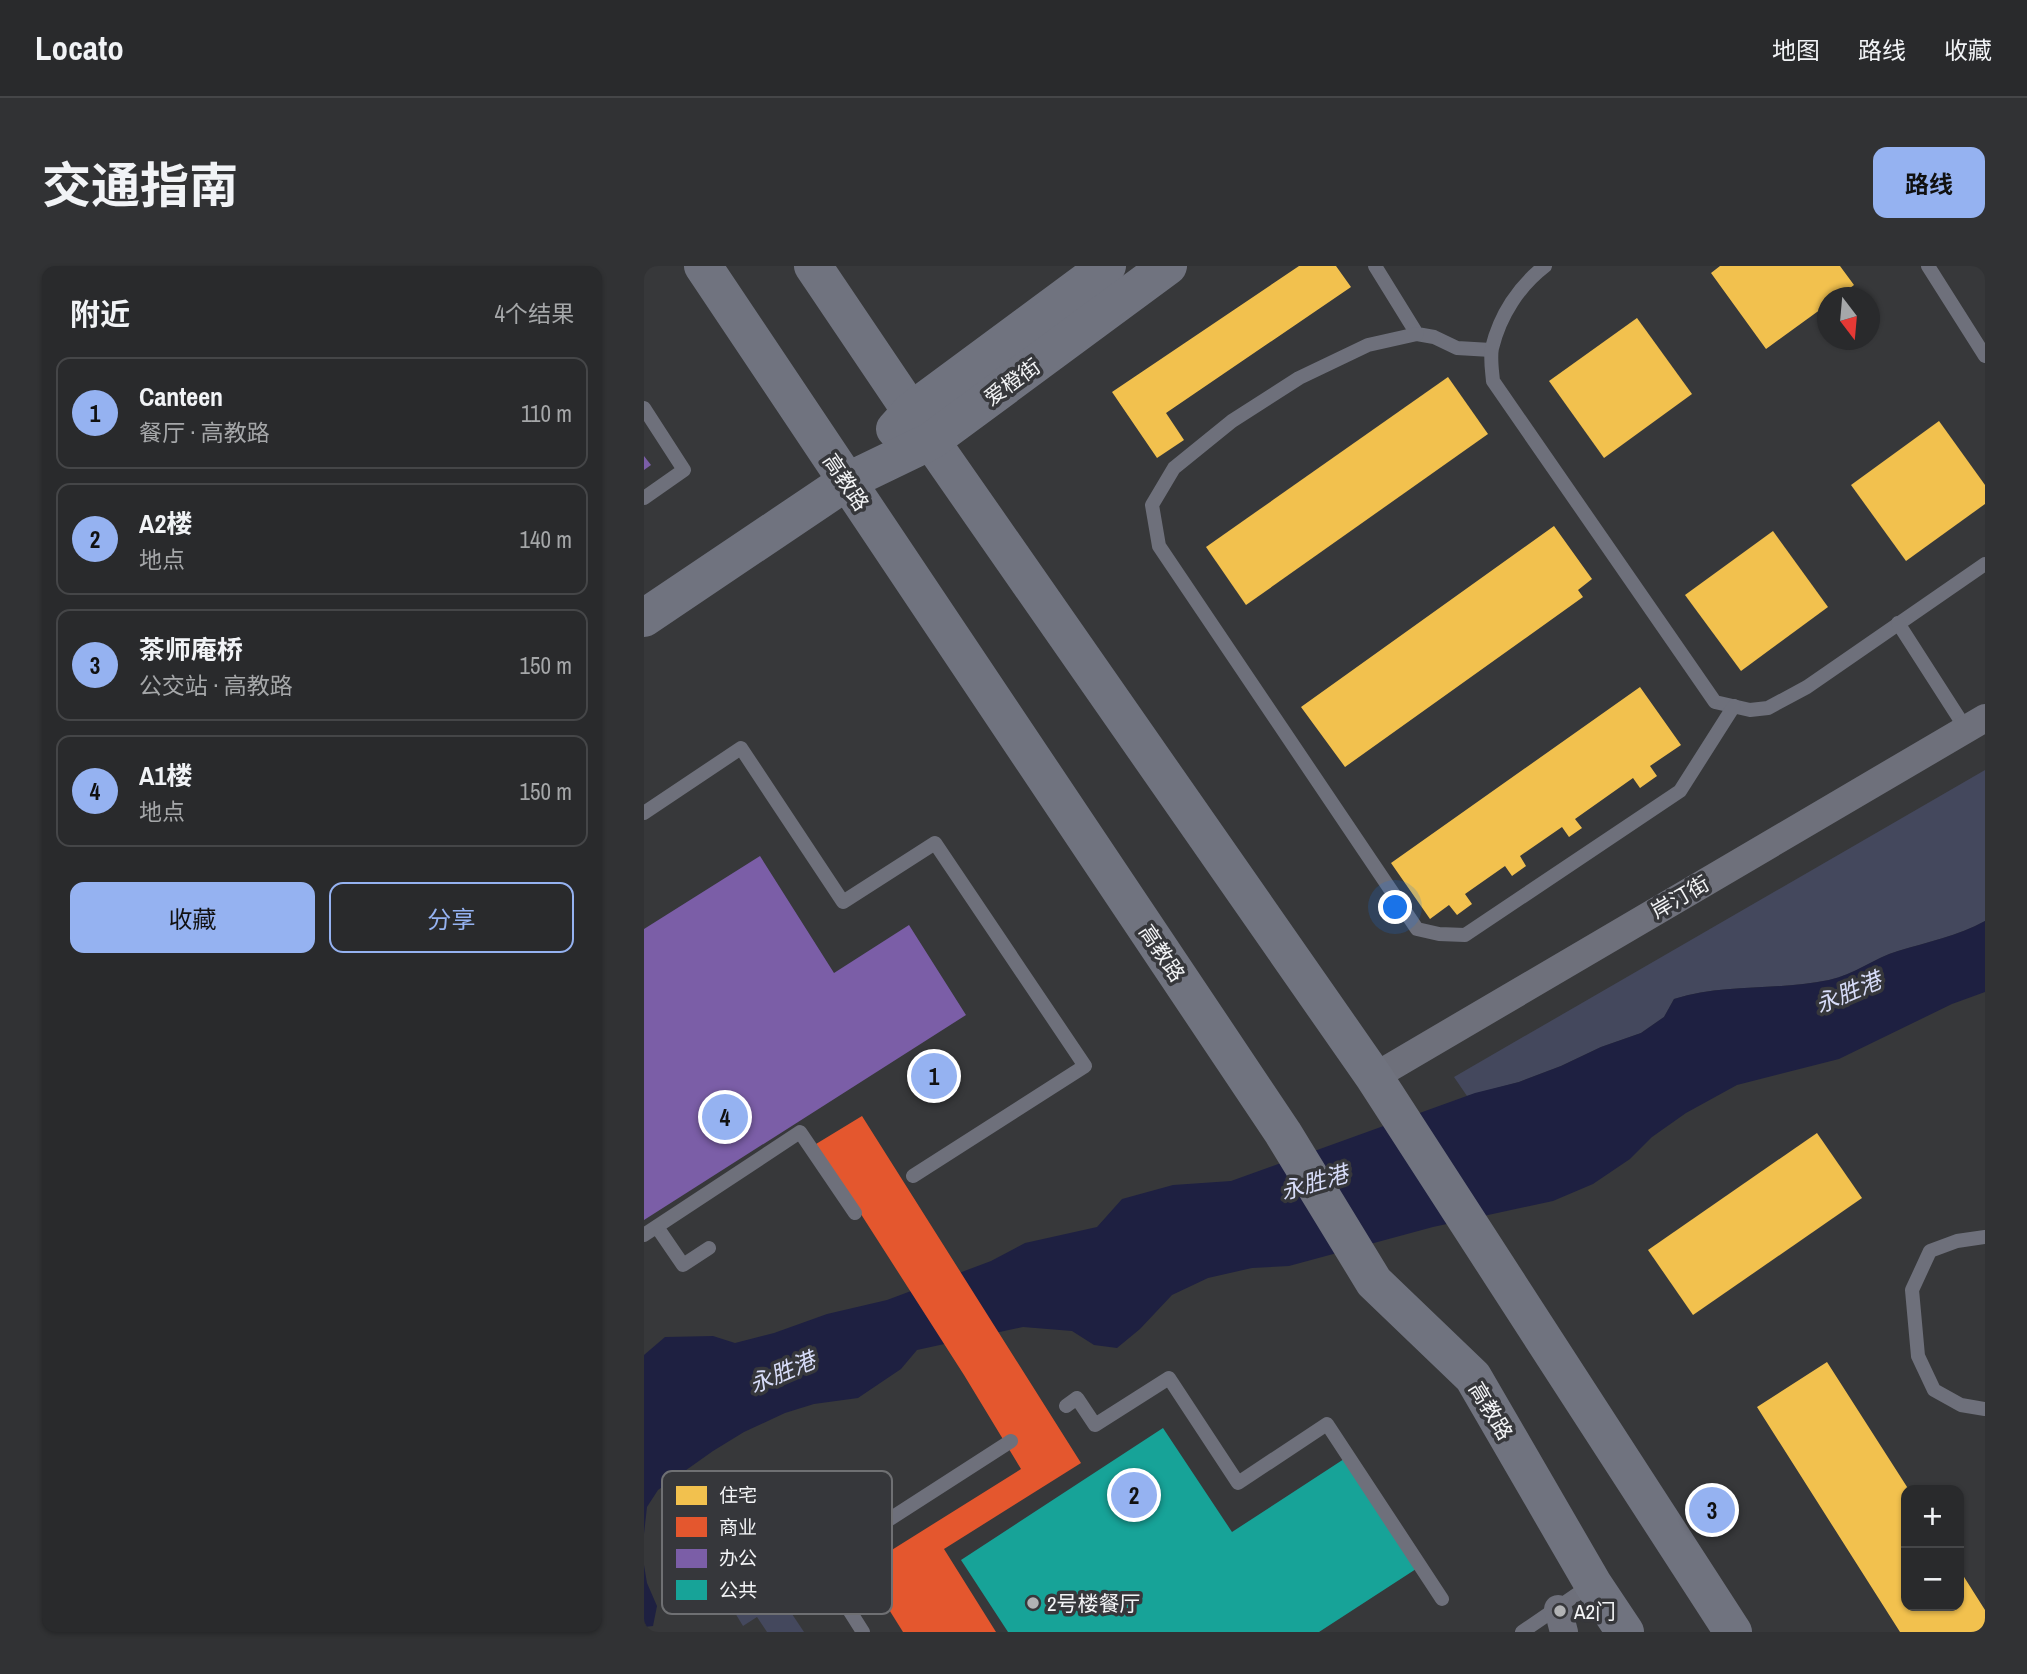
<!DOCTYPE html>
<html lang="zh">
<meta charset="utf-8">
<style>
body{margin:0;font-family:"Archivo Narrow","Noto Sans SC",sans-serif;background:#313234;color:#f1f3f6}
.controls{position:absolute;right:21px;bottom:21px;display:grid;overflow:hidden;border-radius:14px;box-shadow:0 2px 5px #0004}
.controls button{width:63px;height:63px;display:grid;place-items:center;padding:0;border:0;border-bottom:2px solid #454648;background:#292a2c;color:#f1f3f6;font:35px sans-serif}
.compass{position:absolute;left:1173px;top:21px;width:63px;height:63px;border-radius:50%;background:#292a2c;box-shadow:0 2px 5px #0004;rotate:164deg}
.you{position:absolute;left:752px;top:642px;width:24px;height:24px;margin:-18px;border:5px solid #fff;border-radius:50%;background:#1a73e8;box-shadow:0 0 0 10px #1a73e833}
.badge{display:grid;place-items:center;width:46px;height:46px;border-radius:50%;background:#95b2f1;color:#111;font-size:23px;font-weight:700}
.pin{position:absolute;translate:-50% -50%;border:4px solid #fff;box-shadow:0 2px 7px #0006}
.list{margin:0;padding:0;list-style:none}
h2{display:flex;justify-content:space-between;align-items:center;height:91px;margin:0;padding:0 28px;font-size:30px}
h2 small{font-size:23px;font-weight:400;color:#a5a7a9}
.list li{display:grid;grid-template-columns:46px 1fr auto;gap:21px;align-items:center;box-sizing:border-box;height:112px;margin:0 14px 14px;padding:0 14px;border:2px solid #454648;border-radius:14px}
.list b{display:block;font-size:26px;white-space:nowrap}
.list p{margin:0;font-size:23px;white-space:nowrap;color:#a5a7a9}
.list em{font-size:23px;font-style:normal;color:#a5a7a9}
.actions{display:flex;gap:14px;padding:21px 28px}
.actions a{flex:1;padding:16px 0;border:2px solid #95b2f1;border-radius:14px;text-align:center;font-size:24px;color:#95b2f1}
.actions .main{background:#95b2f1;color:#111}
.map{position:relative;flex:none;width:1341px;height:1366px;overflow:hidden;border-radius:14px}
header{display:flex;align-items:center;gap:42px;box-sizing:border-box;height:98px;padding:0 35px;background:#292a2c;border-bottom:2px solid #454648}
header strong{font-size:33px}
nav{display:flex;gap:38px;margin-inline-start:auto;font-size:24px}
.intro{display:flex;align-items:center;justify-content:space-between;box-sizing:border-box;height:168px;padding:0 42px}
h1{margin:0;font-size:49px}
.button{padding:18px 32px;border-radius:14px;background:#95b2f1;color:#111;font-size:24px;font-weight:700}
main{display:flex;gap:42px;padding:0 42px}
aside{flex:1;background:#292a2c;border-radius:14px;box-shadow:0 2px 5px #0004}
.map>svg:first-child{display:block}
.green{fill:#44485d}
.water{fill:#1e2041}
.homes{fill:#f2c14e}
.shops{fill:#e4572e}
.offices{fill:#7b5ea7}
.public{fill:#17a398}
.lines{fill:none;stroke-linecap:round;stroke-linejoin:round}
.lane{stroke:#6e707b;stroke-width:14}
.street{stroke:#6e707b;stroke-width:28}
.secondary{stroke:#70737f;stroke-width:38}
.poi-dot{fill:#b1b2b4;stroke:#36373b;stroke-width:2.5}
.labels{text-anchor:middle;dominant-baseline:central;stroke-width:7;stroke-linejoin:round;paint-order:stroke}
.street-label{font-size:21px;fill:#f3f4f6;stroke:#36373b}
.poi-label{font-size:21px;fill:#f3f4f6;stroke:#36373b;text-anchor:start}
.water-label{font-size:23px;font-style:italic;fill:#d7dcf8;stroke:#36373b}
.key{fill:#36373b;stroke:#6f7073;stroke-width:2}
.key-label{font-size:19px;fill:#f3f4f6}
</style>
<header>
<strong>Locato</strong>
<nav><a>地图</a><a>路线</a><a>收藏</a></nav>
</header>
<div class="intro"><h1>交通指南</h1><a class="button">路线</a></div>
<main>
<aside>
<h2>附近<small>4个结果</small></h2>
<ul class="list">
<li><span class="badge">1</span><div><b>Canteen</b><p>餐厅 · 高教路</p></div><em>110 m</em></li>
<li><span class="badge">2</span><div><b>A2楼</b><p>地点</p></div><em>140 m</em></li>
<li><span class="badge">3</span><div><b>茶师庵桥</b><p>公交站 · 高教路</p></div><em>150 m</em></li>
<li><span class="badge">4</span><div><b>A1楼</b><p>地点</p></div><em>150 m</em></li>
</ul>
<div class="actions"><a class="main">收藏</a><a>分享</a></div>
</aside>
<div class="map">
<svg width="1341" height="1366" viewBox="0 0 1341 1366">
<rect width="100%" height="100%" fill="#37383a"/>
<g class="green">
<path d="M1341,504V655C1314,670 1283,676 1254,685C1230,692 1210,709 1185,714C1132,725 1082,717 1030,733L1020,751L997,767L957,781L917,800L875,816L823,830L810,811Z"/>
<path d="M124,1312L160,1366H123L113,1351L99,1360L85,1337Z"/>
</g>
<g class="water">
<path d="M1341,655V726L1308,738L1195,793L1093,819L1042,847L1008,871L986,893L949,918L909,935L789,961L645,1000L608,1002L564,1012L528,1029L496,1063L473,1082L450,1079L428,1065L379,1061L273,1084L257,1103L214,1132L170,1138L141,1147L100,1166L69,1185L14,1224L3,1241L0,1268V1089L21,1071L69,1070L91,1077L130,1067L183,1048L243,1034L347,995L381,977L453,961L478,933L529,919L587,915L831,827L875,816L917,800L957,781L997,767L1020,751L1030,733C1082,717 1132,725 1185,714C1210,709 1230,692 1254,685C1283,676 1314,670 1341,655Z"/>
<path d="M0,1299L3,1317L13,1340L9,1360L0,1361Z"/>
</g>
<g class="homes">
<path d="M655,0H692L707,21L522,147L540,174L513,192L468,126Z"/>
<path d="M1076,0H1196L1210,19L1193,32H1184V38L1122,83L1067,7Z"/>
<path d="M993,52L1048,128L960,192L905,115Z"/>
<path d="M804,111L844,168L602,339L562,281Z"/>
<path d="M1295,155L1341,219V238L1262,295L1207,219Z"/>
<path d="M910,260L948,313L934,324L939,331L701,501L657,441Z"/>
<path d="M1129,265L1184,341L1097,405L1041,329Z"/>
<path d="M996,421L1037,479L1006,500L1013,510L996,522L989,512L931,553L938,562L925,571L918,561L876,590L882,600L868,610L861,600L821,628L828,638L813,649L805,639L786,653L747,597Z"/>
<path d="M1173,867L1218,932L1049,1049L1004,984Z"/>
<path d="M1183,1096L1265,1224H1262V1340H1315V1303L1341,1344V1366H1256L1113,1141Z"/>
</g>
<path class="shops" d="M218,850L437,1197L300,1283L352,1366H259L219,1302L377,1203L320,1109L172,878Z"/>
<g class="offices">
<path d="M0,190L7,199L0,204Z"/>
<path d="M116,590L190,707L265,659L322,749L0,954V663Z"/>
</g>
<path class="public" d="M519,1162L588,1266L700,1193L772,1303L675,1366H364L317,1294Z"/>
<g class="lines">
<g class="lane">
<path d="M731,0L773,68L790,71L813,82L847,84"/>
<path d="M901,0C875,20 856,49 848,82C846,92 848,104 849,115L1071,436L1106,444L1124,442L1163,421L1341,298"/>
<path d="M1284,0L1341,90"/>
<path d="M773,68L724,79L655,112L588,155L530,202L508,239L515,280L773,663L795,668L821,669L1036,525L1090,440"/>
<path d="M0,142L40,204L0,232"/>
<path d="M1254,357L1322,463"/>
<path d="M0,547L97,482L199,636L291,577L441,800L269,910"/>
<path d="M13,961L39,999L65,982"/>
<path d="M0,969L156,866L211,947"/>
<path d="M1341,971L1313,975L1286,985L1268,1024L1274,1090L1290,1124L1317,1139L1341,1143"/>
<path d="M422,1140L433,1132L451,1159L525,1112L594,1217L683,1158L798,1333"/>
<path d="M219,1366L176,1298L367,1175"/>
<path d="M878,1366L948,1318"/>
</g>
<g class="street">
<path d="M730,811L1341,452"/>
<path d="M914,1343L920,1366"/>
</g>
<g class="secondary">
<path d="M59,0L639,867L730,1016L829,1111L949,1318L981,1366"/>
<path d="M169,0L287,175L730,811L1089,1366"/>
<path d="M251,163L267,145L463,0"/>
<path d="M0,352L202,216L287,175L524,0"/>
</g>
</g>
<g class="poi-dot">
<circle cx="389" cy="1337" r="7"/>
<circle cx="916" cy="1345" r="7"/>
</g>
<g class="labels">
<g class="street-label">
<text transform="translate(368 116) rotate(-36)">爱橙街</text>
<text transform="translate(202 216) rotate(56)">高教路</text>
<text transform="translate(1036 631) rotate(-30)">岸汀街</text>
<text transform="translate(518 687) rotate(56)">高教路</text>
<text transform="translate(847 1145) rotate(59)">高教路</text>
</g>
<g class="poi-label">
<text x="403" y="1337">2号楼餐厅</text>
<text x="930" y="1345">A2门</text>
</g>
<g class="water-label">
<text transform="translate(1204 726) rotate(-23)">永胜港</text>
<text transform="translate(670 916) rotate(-16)">永胜港</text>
<text transform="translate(138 1106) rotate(-23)">永胜港</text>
</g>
</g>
<rect x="18" y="1205" width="230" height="143" rx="10" class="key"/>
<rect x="32" y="1220" width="31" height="19" fill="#f2c14e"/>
<rect x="32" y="1251" width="31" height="20" fill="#e4572e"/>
<rect x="32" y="1283" width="31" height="19" fill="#7b5ea7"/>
<rect x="32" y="1314" width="31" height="20" fill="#17a398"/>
<g class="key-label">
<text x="75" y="1236">住宅</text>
<text x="75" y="1268">商业</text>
<text x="75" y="1299">办公</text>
<text x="75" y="1331">公共</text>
</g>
</svg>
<div class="controls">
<button>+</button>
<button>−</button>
</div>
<svg class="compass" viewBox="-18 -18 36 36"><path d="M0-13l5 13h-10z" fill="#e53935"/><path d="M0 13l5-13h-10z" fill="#a5a7a9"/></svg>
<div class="you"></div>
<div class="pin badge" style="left:290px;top:810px">1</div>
<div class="pin badge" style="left:490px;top:1229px">2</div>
<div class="pin badge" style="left:1068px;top:1244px">3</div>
<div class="pin badge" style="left:81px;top:851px">4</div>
</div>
</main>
